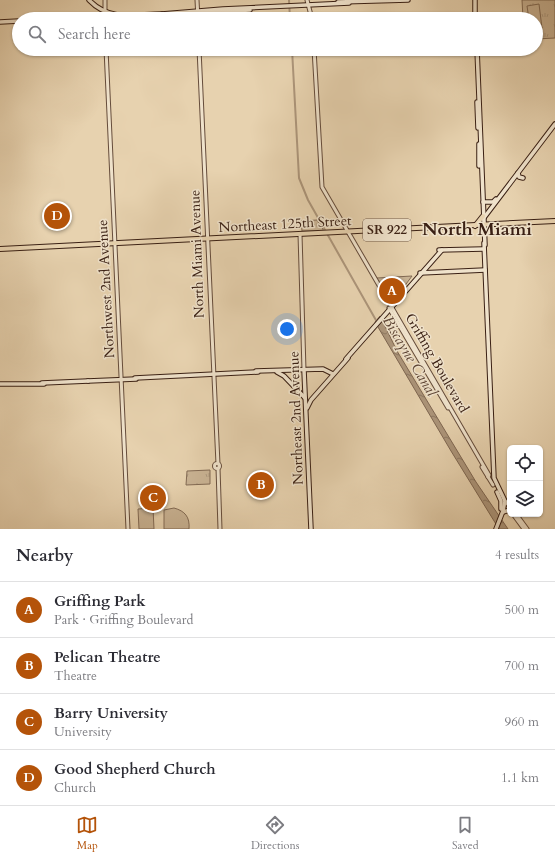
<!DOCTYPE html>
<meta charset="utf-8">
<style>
body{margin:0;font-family:Cardo,serif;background:#f7f7f7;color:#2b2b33}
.controls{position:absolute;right:12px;bottom:12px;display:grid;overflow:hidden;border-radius:6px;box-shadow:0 1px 3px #0004}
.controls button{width:36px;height:36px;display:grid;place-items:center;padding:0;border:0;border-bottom:1px solid #e1e1e2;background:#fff;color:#2b2b33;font:20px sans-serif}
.you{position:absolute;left:287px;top:329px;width:14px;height:14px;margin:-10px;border:3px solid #fff;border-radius:50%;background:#1a73e8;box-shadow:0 0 0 6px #1a73e833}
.badge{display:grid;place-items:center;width:26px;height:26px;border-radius:50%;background:#b45309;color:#fff;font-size:13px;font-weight:700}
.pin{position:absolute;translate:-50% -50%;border:2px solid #fff;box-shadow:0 1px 4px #0006}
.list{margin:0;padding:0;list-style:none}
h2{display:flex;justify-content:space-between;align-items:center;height:52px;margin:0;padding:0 16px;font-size:17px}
h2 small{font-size:13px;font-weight:400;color:#7c7c81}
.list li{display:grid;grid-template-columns:26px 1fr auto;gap:12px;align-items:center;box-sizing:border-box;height:56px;padding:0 16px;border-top:1px solid #e1e1e2}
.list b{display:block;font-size:15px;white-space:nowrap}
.list p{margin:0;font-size:13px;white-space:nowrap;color:#7c7c81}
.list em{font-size:13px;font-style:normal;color:#7c7c81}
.icon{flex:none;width:22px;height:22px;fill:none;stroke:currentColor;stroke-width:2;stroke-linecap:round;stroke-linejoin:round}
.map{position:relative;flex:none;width:555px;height:529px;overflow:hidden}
.search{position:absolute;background:#fff;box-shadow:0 1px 3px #0004;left:12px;right:12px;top:12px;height:44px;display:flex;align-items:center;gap:10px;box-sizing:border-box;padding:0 14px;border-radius:22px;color:#7c7c81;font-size:15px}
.sheet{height:276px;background:#fff}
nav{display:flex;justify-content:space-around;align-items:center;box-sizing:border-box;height:56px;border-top:1px solid #e1e1e2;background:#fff;font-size:11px;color:#7c7c81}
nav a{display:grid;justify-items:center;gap:2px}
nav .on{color:#b45309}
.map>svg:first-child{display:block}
.grass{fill:url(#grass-tufts);stroke:#826a54}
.pitch{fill:#cab495;stroke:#826a54}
.water{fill:url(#water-ripples);stroke:#7e6651}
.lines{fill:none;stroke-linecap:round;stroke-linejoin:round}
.canal{stroke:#ac957a;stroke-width:2}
.tertiary-casing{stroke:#654c3b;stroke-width:5}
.secondary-casing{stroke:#3a2014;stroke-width:5.5}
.primary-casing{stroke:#3a2014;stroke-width:6}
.tertiary{stroke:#efe2cb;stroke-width:3}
.secondary{stroke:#efe2cb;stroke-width:3.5}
.primary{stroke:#e7d2af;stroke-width:4}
.labels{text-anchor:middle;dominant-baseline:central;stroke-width:3;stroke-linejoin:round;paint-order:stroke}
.shield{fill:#efe2cb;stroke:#705a4b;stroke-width:1}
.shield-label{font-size:13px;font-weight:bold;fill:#3a2014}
.street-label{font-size:14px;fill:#3a2014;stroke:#efe2cb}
.water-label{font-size:15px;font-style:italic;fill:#5c4333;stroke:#efe2cb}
.district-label{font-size:18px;font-weight:bold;fill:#3a2014;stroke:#efe2cb}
</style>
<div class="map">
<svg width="555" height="529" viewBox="0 0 555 529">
<defs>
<pattern id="grass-tufts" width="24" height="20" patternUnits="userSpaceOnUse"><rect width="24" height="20" fill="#cab495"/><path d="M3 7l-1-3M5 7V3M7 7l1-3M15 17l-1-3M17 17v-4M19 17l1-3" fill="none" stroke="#ae9a80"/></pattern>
<pattern id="water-ripples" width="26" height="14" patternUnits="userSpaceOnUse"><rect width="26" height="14" fill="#ac957a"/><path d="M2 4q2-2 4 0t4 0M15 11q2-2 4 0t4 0" fill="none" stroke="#8d7963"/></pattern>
</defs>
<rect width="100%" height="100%" fill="#e7d2af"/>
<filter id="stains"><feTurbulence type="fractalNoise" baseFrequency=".005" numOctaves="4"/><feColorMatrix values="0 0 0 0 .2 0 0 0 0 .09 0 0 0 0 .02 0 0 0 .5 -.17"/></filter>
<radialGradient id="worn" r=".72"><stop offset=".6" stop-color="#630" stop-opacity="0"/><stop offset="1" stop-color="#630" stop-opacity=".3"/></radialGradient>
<g class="grass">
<path d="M522,0H555V38L536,39V19H523Z"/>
<path d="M317,220L324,231H302L301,221Z"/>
<path d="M412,276L392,303H390L376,280L377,278Z"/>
<path d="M210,470V484L186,485L187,471Z"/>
</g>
<g class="pitch">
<path d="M539,4L542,28L536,29V19H529L527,6Z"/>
<path d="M153,508L154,529H139L138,509Z"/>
<path d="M174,508C185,511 190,517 189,529H164V510Z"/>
</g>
<path class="water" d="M380,316L397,351L476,482L508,529H499L451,451L375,322Z"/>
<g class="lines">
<g class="canal">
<path d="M289,0L290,19"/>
<path d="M292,49L299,178L308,200L377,322"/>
</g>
<defs>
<g id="tertiary">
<path d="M105,0V18"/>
<path d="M197,0L198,19"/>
<path d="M307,0L312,19"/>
<path d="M106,49L128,529"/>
<path d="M199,49L218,464"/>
<path d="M314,49L322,187L489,475L488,477"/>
<path d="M300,234L304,370"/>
<path d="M389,308L448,408"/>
<circle cx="217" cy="466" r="2.5"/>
<path d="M482,467L493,485"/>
<path d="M218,468L220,529"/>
<path d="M505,501L510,507"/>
<path d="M513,514L524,529"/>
<path d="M516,514L527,529"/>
</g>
<g id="secondary">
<path d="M89,0C110,22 135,14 162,14"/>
<path d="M475,0V19"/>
<path d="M338,2L408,0"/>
<path d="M162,14L223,9L349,3"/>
<path d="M180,14L250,10"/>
<path d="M64,19L119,17"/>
<path d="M0,22L19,21"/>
<path d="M477,49L485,245"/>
<path d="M477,102L478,128"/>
<path d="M479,144V166"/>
<path d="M518,173L519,177L523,178"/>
<path d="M483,202H493L496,199"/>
<path d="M483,219L555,124"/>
<path d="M484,243L494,478L505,501L503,511L496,529"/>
<path d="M439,250L483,249"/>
<path d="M420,273L485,270"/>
<path d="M346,359L442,250"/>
<path d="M304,370L311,529"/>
<path d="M256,371L323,369L333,374"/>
<path d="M277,372L284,376L305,398"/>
<path d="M135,378L258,372"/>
<path d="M88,381L136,379"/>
<path d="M42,383L88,381"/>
<path d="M0,384H44"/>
<path d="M307,408L311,400L348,358"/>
<path d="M497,492L501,501V509"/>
<path d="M503,512L510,510"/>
</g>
<g id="primary">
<path d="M475,226L483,216"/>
<path d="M0,249L555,221"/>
</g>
</defs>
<use href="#tertiary" class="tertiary-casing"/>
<use href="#secondary" class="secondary-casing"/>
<use href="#primary" class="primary-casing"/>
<use href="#tertiary" class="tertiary"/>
<use href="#secondary" class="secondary"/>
<use href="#primary" class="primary"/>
</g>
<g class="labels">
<rect class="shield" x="363" y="219" width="48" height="22" rx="3"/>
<g class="shield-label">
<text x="387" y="230">SR 922</text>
</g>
<g class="street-label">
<text transform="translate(285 224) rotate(-3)">Northeast 125th Street</text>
<text transform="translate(197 254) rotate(-92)">North Miami Avenue</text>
<text transform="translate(106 289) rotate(-93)">Northwest 2nd Avenue</text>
<text transform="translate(437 363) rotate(60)">Griffing Boulevard</text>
<text transform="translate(296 418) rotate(-92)">Northeast 2nd Avenue</text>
</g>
<g class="water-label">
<text transform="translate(410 356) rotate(59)">Biscayne Canal</text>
</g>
<g class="district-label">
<text x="477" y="229">North Miami</text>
</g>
</g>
<rect width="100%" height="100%" filter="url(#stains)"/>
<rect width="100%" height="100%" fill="url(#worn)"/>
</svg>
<div class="controls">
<button><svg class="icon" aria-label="locate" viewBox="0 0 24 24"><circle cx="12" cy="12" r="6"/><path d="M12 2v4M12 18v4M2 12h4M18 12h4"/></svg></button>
<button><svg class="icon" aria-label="layers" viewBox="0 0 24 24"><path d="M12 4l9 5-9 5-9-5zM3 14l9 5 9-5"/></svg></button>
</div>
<div class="you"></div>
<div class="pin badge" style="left:392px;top:291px">A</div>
<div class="pin badge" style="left:261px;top:485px">B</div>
<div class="pin badge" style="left:153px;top:498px">C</div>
<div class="pin badge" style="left:57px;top:216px">D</div>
<div class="search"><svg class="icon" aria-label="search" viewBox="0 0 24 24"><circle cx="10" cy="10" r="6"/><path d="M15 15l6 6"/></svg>Search here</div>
</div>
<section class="sheet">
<h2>Nearby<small>4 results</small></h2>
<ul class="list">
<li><span class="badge">A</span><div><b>Griffing Park</b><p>Park · Griffing Boulevard</p></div><em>500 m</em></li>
<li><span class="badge">B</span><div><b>Pelican Theatre</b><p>Theatre</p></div><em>700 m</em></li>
<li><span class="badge">C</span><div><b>Barry University</b><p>University</p></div><em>960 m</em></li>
<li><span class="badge">D</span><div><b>Good Shepherd Church</b><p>Church</p></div><em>1.1 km</em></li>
</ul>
</section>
<nav>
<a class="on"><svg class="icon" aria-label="map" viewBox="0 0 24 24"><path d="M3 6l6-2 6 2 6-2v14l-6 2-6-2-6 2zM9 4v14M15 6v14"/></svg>Map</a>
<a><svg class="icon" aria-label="directions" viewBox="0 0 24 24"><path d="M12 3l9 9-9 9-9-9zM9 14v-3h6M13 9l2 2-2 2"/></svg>Directions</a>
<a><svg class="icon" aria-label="saved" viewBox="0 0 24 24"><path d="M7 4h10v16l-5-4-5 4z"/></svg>Saved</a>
</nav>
